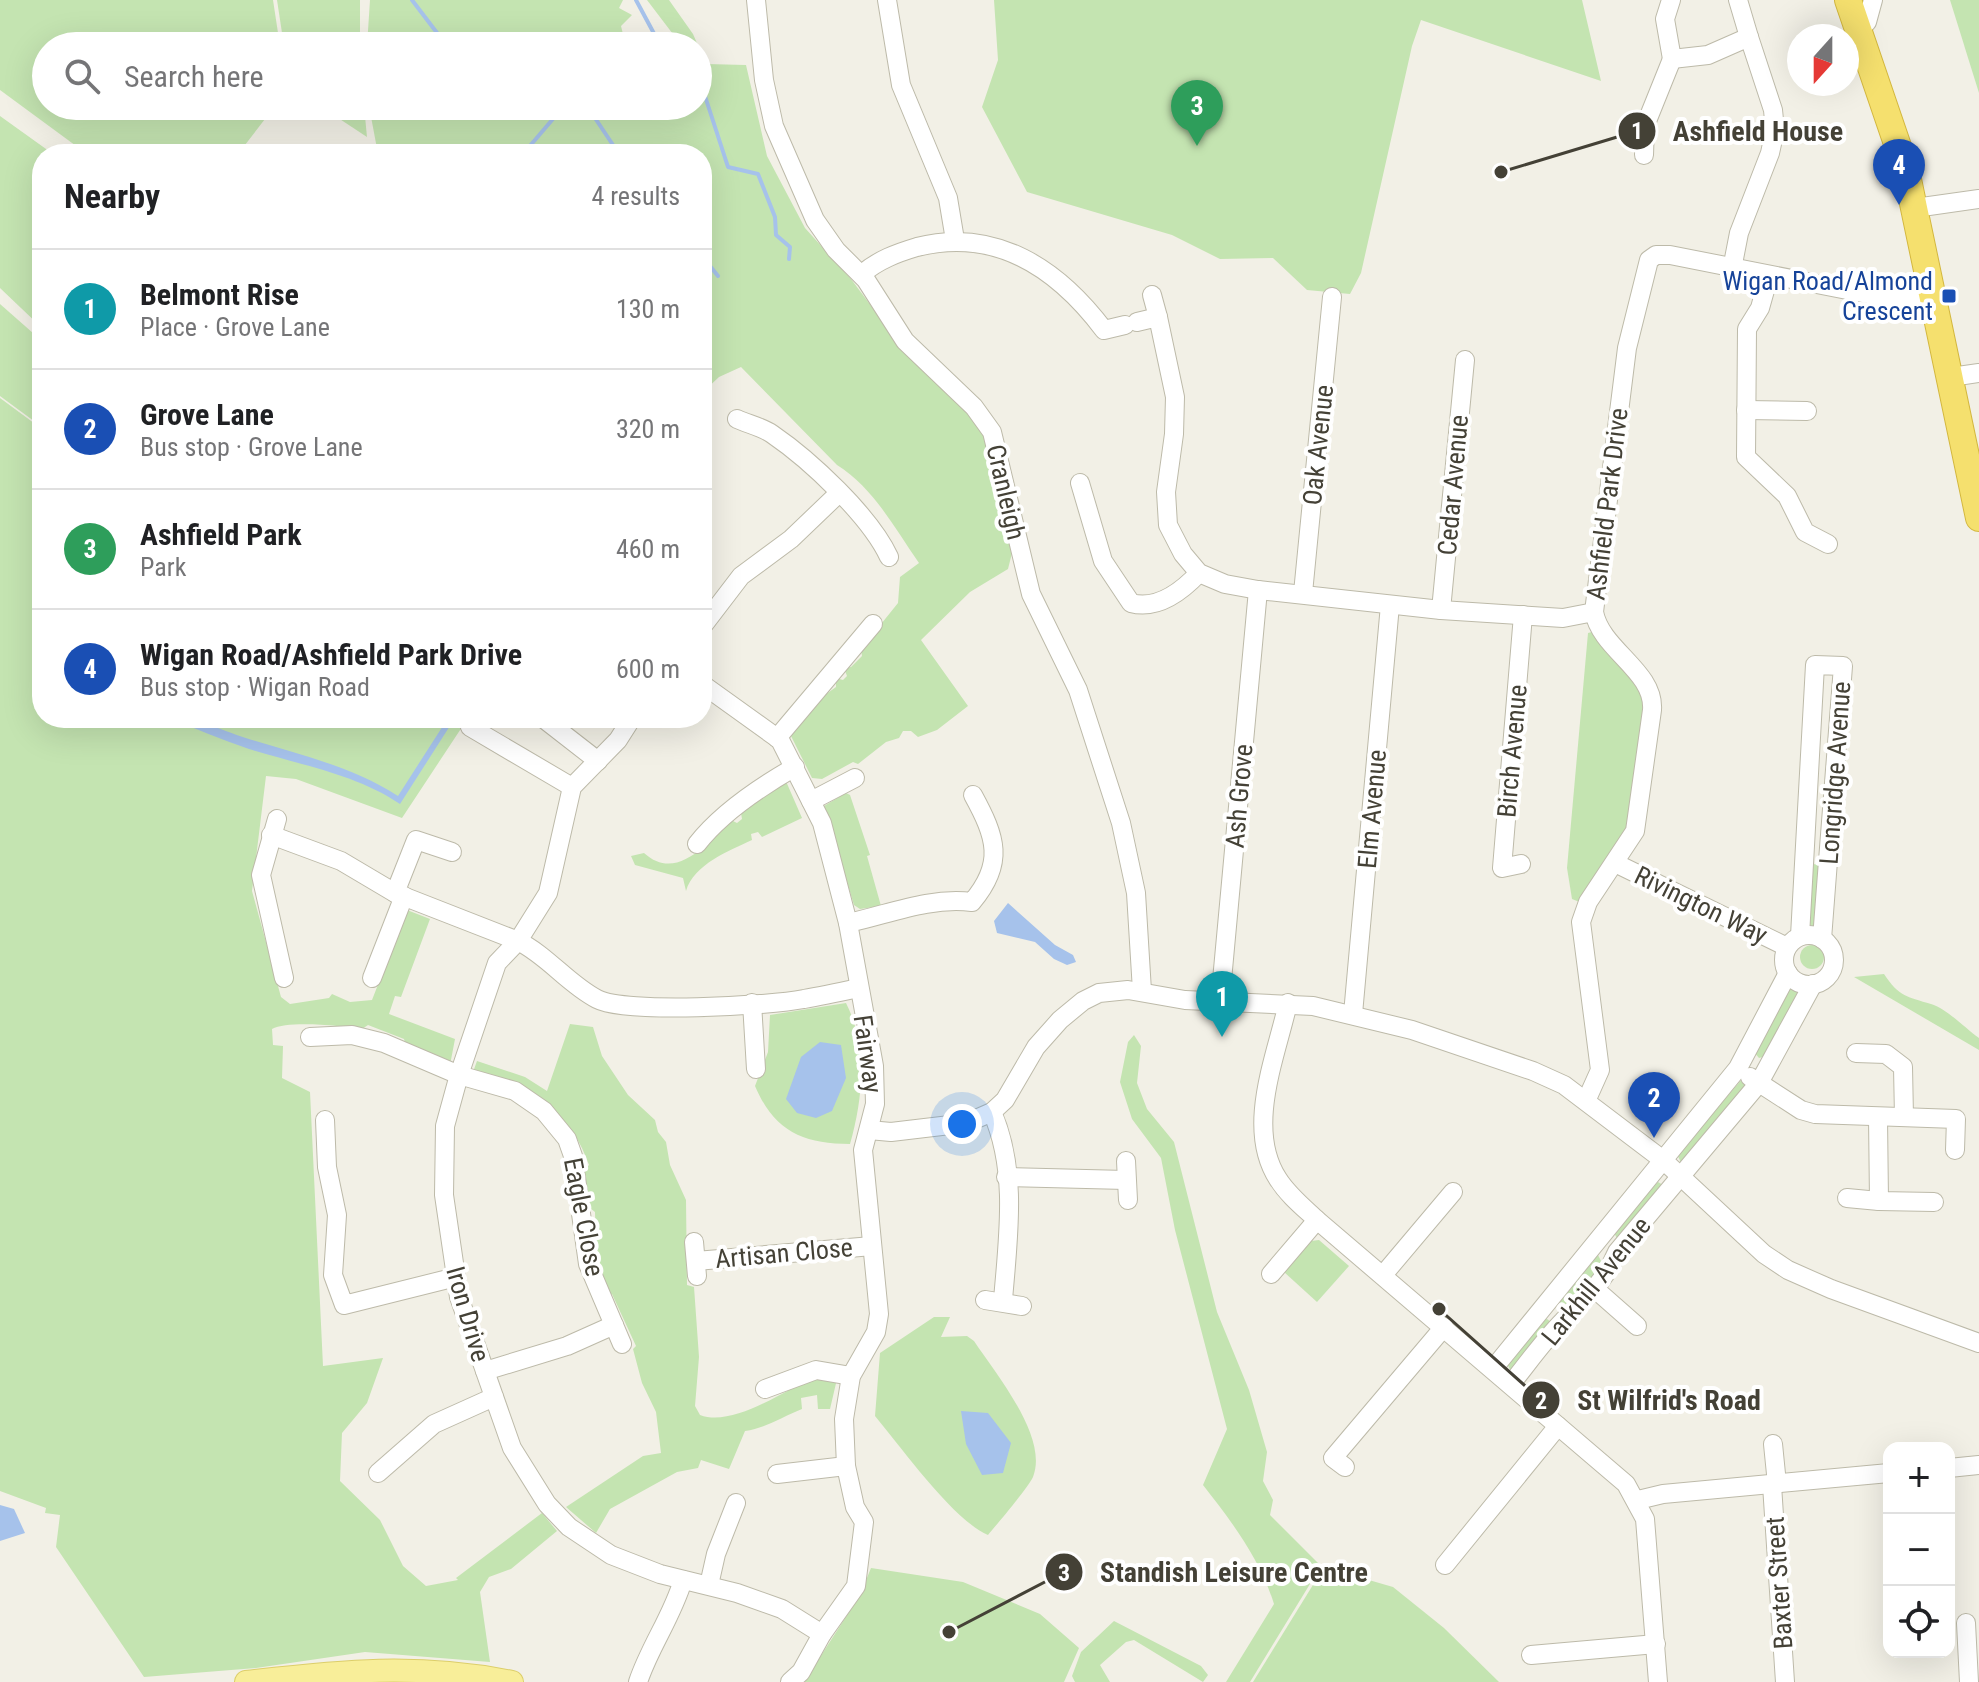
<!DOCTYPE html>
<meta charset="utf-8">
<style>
body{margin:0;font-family:"Roboto Condensed",sans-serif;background:#f2f2f2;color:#202124}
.controls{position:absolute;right:24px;bottom:24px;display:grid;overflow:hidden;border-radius:16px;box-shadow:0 8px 32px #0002}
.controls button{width:72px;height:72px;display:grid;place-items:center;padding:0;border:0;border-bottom:2px solid #e0e0e0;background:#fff;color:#202124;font:40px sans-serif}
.compass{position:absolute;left:1787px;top:24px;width:72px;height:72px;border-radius:50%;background:#fff;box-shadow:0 8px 32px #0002;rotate:201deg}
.you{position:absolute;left:962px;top:1124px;width:28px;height:28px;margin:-20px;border:6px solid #fff;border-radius:50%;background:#1a73e8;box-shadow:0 0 0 12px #1a73e833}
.badge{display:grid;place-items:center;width:52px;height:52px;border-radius:50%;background:#2563eb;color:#fff;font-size:26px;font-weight:700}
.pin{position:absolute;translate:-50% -66px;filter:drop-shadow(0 2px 4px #0008)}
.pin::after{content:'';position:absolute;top:42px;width:28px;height:24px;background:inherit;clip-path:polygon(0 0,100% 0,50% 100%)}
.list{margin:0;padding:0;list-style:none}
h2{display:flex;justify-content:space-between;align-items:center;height:104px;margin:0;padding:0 32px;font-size:34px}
h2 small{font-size:26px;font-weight:400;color:#757577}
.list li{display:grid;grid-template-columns:52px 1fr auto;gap:24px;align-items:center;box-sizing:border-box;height:120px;padding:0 32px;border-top:2px solid #e0e0e0}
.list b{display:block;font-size:30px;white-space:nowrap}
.list p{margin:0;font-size:26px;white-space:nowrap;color:#757577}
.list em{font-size:26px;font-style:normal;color:#757577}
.icon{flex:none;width:44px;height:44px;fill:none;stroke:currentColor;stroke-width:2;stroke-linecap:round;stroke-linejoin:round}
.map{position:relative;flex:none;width:1979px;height:1682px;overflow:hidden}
.search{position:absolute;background:#fff;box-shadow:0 8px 32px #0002;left:32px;top:32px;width:680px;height:88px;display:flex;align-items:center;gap:20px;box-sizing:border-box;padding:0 28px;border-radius:44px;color:#757577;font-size:30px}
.panel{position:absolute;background:#fff;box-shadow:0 8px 32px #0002;left:32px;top:144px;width:680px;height:584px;border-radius:32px}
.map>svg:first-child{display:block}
.green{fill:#c4e4b1}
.water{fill:#a6c2eb}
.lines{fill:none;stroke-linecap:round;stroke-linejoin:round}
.stream{stroke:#a6c2eb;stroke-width:4}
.minor-casing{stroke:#bdbaa9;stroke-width:20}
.major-casing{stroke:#dcce6a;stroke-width:24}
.highway-casing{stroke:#d3b73f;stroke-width:28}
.minor{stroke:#fff;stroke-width:18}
.major{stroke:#f8ee99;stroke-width:22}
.highway{stroke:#f5e06e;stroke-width:26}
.transit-dot{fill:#1a4fb4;stroke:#fff;stroke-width:3}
.labels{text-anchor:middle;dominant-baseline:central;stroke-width:8;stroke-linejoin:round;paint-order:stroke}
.transit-label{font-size:26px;fill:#164399;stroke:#fff;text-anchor:end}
.street-label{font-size:26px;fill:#444136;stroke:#fff}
.leader{fill:none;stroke:#444136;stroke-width:3}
.callout-dot{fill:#444136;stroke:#fff;stroke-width:3}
.mark-label{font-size:24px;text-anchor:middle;font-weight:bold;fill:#fff}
.callout-label{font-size:28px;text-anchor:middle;font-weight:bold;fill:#444136;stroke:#fff;stroke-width:8;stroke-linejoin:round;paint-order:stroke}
</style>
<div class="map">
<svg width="1979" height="1682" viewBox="0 0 1979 1682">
<rect width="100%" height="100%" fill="#f2f0e6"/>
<g class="green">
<path d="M0,0H273L280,46H46V106H275L238,154H87L0,90Z"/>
<path d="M277,0H360V46H284Z"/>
<path d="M370,0H623L619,8L632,15L621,26L626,46H367Z"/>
<path d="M647,0H669L693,34L706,64L746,65L767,156L805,228L851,279L901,346L975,416L988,439L1014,545L1008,569L970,592L921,640L968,706L937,730L918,737L911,731H903L899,738L886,742L858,764L853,762L822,779L812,778L789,732L815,702L836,687V678L843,680L847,676L844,668L851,667L862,656L861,649L898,603L900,577L919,563C895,529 874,488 837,465L741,367L719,377L702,393V154H378L369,106H698V46H682Z"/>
<path d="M994,0H1582L1601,81L1421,20L1412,46L1361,273L1350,294L1307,290L1273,258L1220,259L1172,235L1027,192L982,107L998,60Z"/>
<path d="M1950,0H1979V93Z"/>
<path d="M320,106H364L367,137Z"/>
<path d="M0,116L53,154H42V328L0,288Z"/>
<path d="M0,304L42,341V427L0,396Z"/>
<path d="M0,398L42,429V718H468L402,818L296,779L266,776L252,891L281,997L290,1004L329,998L332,994L350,1002L372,1000L407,910L430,919L401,997L395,996L389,1014L455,1039L450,1065L406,1046L404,1039L368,1025L362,1029C343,1026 288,1020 272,1029L273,1045L283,1046L282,1078L310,1092L323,1366L383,1358L367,1403L342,1433L340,1481L380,1520L403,1566L426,1586L458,1580L456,1578L542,1513L557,1531L511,1569L489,1577L480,1592L490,1662L365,1652L256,1668L144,1677L56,1547L60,1515L45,1513L46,1508L0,1491Z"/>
<path d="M1596,631L1642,691L1648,707L1627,838L1582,903L1572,899L1567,868L1588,633Z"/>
<path d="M785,779L802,818L762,837L758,832L751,834L752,840C729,851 694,864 686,891L683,878L635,865L631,856L644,853C677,883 708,842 731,820L737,823L742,819L741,813Z"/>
<path d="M846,793L850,795L870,855L867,856L881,906L860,909L854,905L824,806Z"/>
<path d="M1811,863L1820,866L1818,925L1813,930L1808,929Z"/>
<circle cx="1812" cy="957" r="12"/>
<path d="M1884,974C1899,997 1908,997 1931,1004C1947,1009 1965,1028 1979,1038V1050L1854,977Z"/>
<path d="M1792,984L1799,990L1766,1056L1759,1058L1753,1051Z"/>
<path d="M846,1003C868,1046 863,1099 850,1144C803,1144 774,1131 755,1086L768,1052L770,1015Z"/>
<path d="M570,1024L593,1027L602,1056L628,1095L655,1120L658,1132L666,1142L670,1165L686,1200L687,1285L694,1287L699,1357L695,1406L700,1415C734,1428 788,1388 820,1374L837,1379L830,1409H818L817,1395L801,1398L802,1409C782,1417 766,1428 745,1431L729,1469L701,1460L698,1468L677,1472L610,1509L596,1533L566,1507L643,1456L661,1453L656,1412L642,1383L633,1349L636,1346L612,1294L607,1296L596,1252L595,1212L590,1208L584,1170L589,1165C567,1102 529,1095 473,1072L477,1061L525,1077L547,1091Z"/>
<path d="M1134,1035L1141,1046L1137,1083L1147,1109L1174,1142L1217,1312L1249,1390L1267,1452L1263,1481L1273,1500L1270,1515L1321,1566L1250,1682H1226L1274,1604C1260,1559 1232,1522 1203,1485L1227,1429L1175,1230L1161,1158L1132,1119L1120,1082L1128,1042Z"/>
<path d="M1743,1078L1748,1082L1681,1163L1677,1154Z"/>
<path d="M1658,1182L1663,1185L1618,1240L1613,1231Z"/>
<path d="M1319,1240L1349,1266L1317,1302L1284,1272L1311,1241Z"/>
<path d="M1598,1255L1603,1265L1570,1307L1563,1308L1558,1300L1592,1256Z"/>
<path d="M934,1317H950L941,1337L967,1336L974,1341C995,1373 1049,1437 1033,1477C1028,1488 997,1524 988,1535C953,1520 901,1447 875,1416L880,1353Z"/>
<path d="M1547,1319L1551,1322L1511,1372L1507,1363L1541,1320Z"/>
<path d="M1324,1567L1393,1587L1444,1628L1499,1682H1253Z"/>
<path d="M871,1568L963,1582L1040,1614L1079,1648L1064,1682H804L860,1595Z"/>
<path d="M1114,1621L1201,1666L1208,1675L1203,1682L1134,1640L1126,1642L1100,1665L1110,1682H1075L1072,1676L1081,1652Z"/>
</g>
<g class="water">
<path d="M168,718C199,718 223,731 252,740C304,756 353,767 398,796L448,718H455L400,804C356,774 300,765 249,749C222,740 195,728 168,718Z"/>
<path d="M1008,903L1055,945L1073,955L1076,962L1067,965L1054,959L1035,942L997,933L994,921Z"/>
<path d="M820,1042L841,1045L846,1078L832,1111L816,1118L797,1113L786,1099L801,1057Z"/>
<path d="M961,1411L988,1413L1011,1443L1003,1473L982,1475L966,1444Z"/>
<path d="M0,1505L14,1509L25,1533L0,1541Z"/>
</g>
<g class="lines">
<g class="stream">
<path d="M412,0L447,46"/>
<path d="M636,0L658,41"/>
<path d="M608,46L613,37"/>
<path d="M701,69L703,90L728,167L758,174L775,217L776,235L790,247L789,259"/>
<path d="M587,106L619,154"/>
<path d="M523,154L564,106"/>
<path d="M702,256L718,276"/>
</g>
<defs>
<g id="minor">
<path d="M756,0L764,80L774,126L815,220L836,250L866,280L905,341L974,407L992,432L1031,594L1078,690L1121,823L1136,893L1142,991"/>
<path d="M887,0L901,85L948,198L955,240"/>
<path d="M1671,0L1665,19L1672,59L1708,55L1749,37L1773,110L1775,130L1770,153L1739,233L1732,269"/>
<path d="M1738,0L1749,37"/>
<path d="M1859,30L1867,22L1873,0"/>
<path d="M1644,155L1645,126L1672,59"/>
<path d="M1915,208L1979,199"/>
<path d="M862,274C878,260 897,253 917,247C996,227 1058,269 1104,330L1125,325"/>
<path d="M1769,276L1760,308L1747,329L1746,457L1787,496L1805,532L1828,544"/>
<path d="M1152,295L1158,317"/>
<path d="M1137,322L1158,317L1175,397L1174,434L1166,492L1168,525L1183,554L1199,573L1225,584L1258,590L1441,610L1563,618L1594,612"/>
<path d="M1951,377L1979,373"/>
<path d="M1746,410L1807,411"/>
<path d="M737,419C748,424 762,427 772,434C810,460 870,516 889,557"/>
<path d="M1080,483L1103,561L1131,603C1157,610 1182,591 1199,573"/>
<path d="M1303,593L1332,297"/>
<path d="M1441,610L1465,360"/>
<path d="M702,627L741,576L791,539L838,494"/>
<path d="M702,684L780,740L822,823L848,923L874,1066L875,1104L863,1150L879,1314L876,1332L851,1376L844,1419L846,1466L855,1507L864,1522L856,1586L822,1634L801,1672L790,1682"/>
<path d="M632,718L618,740L572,787L548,893L518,941L497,963L459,1075L445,1126L444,1195L459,1297L512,1448L547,1504L569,1527L611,1555L660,1574L737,1593L782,1609L822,1634"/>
<path d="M544,719L598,761"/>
<path d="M470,727L572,787"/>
<path d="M777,738L873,624"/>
<path d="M811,801L855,778"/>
<path d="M277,819L261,875L284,978"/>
<path d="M271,835L341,861L395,893L518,941C548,956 568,984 597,999C625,1014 768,1006 804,999C822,996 840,992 858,988"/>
<path d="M697,844C722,812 760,787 795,767"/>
<path d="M1615,863L1787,947"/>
<path d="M1521,864L1502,868L1523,615"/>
<path d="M395,893L416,840L452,852"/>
<path d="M848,923C890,914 928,897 972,902C1005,863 996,837 973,795"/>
<circle cx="1809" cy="960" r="25"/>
<path d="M1800,936L1815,665L1843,666L1822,939"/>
<path d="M372,978L404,896"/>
<path d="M1220,1002L1258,590"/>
<path d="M752,1003L756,1069"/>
<path d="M1288,1003C1276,1057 1245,1128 1278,1179C1288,1195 1303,1207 1317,1220L1626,1484L1645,1519L1658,1682"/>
<path d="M1353,1014L1390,605"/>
<path d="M310,1037L352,1035L384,1043L459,1075L515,1091L544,1111L567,1139L573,1156L588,1264L622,1344"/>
<path d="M1856,1053L1886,1054L1903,1067L1904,1117"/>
<path d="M1750,1077L1801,1110L1815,1114L1956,1119L1955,1150"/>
<path d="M1587,1099L1600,1070L1581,922L1588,902L1635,831L1652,710C1655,671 1601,650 1594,612L1627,348L1649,260L1656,255H1670L1898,300L1935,297"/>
<path d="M992,1112C1018,1171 1008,1238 1003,1300"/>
<path d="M1878,1117L1879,1201L1934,1202"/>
<path d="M325,1120L327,1167L337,1215L333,1275L344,1305L456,1277"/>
<path d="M869,1130L891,1132L967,1123L992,1112L1005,1100L1036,1047L1060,1020L1083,1001L1099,993L1128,990L1185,1000L1313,1006L1412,1030L1533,1071L1564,1085L1663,1160L1764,1254L1788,1270L1831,1289L1979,1343"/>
<path d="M1126,1161L1128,1200"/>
<path d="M1006,1177L1126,1180"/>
<path d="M1847,1198L1879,1201"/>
<path d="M694,1242L697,1276"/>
<path d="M696,1261L872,1246"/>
<path d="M1271,1274L1317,1220"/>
<path d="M1383,1275L1453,1192"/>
<path d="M1595,1289L1637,1326"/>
<path d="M985,1300L1022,1306"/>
<path d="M1493,1369L1738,1068L1788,973"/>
<path d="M485,1371L567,1346L614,1325"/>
<path d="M1511,1384C1528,1363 1544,1340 1563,1321C1584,1299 1605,1282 1617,1252L1759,1083L1813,984"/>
<path d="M765,1389L816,1370L851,1376"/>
<path d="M1773,1444L1777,1484"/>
<path d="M1345,1467L1333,1458L1444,1327"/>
<path d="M1949,1468L1979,1465"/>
<path d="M378,1473L434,1424L494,1397"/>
<path d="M777,1474L846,1466"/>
<path d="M1772,1485L1785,1682"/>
<path d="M1638,1500L1663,1494L1889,1473"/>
<path d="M1445,1565L1558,1426"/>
<path d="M709,1585L716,1554L736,1503"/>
<path d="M1966,1623L1969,1682"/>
<path d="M1531,1655L1656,1644"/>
<path d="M638,1682C650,1646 672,1617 683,1580"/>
</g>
<path id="major" d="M246,1682C342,1671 416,1663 512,1682"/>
<path id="highway" d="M1848,0L1906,170L1979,518"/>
</defs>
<use href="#minor" class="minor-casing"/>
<use href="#major" class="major-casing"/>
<use href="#highway" class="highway-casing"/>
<use href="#minor" class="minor"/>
<use href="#major" class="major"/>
<use href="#highway" class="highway"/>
</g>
<rect class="transit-dot" x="1941" y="288" width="16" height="16" rx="4"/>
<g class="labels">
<g class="transit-label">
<text x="1933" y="281">Wigan Road/Almond<tspan x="1933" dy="30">Crescent</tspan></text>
</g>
<g class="street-label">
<text transform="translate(1318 445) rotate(-84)">Oak Avenue</text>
<text transform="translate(1453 485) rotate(-85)">Cedar Avenue</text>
<text transform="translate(1006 492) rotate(77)">Cranleigh</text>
<text transform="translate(1607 504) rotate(-83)">Ashfield Park Drive</text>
<text transform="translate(1512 751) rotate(-85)">Birch Avenue</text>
<text transform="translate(1835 773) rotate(-86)">Longridge Avenue</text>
<text transform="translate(1239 796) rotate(-85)">Ash Grove</text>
<text transform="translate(1372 809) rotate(-85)">Elm Avenue</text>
<text transform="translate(1701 905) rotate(26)">Rivington Way</text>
<text transform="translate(868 1054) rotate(82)">Fairway</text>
<text transform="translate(584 1217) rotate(79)">Eagle Close</text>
<text transform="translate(784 1253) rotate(-5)">Artisan Close</text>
<text transform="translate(1596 1281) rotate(-51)">Larkhill Avenue</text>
<text transform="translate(468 1314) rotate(74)">Iron Drive</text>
<text transform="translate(1779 1583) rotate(-94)">Baxter Street</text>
</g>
</g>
<path class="leader" d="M1501 172L1637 131M1439 1309L1541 1400M949 1632L1064 1572"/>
<g class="callout-dot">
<circle cx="1501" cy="172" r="8"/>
<circle cx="1439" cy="1309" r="8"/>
<circle cx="949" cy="1632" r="8"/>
<circle cx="1637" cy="131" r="20"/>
<circle cx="1541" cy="1400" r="20"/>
<circle cx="1064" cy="1572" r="20"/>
</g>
<g class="mark-label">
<text x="1637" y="139">1</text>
<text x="1541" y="1409">2</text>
<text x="1064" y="1581">3</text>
</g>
<g class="callout-label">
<text x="1758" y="141">Ashfield House</text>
<text x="1669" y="1410">St Wilfrid's Road</text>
<text x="1234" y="1582">Standish Leisure Centre</text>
</g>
</svg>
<div class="controls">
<button>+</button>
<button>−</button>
<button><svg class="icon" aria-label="locate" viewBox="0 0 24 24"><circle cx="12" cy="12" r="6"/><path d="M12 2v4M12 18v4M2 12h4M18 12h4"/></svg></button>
</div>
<svg class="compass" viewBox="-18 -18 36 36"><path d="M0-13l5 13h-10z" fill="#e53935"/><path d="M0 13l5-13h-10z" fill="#757577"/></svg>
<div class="you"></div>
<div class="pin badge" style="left:1222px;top:1037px;background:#0f9aa8">1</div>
<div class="pin badge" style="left:1654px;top:1138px;background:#1a4fb4">2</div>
<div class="pin badge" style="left:1197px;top:146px;background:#2e9e5b">3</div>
<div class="pin badge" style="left:1899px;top:205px;background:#1a4fb4">4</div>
<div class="search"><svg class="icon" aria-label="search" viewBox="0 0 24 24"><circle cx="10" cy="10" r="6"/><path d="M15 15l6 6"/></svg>Search here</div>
<section class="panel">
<h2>Nearby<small>4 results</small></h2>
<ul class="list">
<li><span class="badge" style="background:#0f9aa8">1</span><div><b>Belmont Rise</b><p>Place · Grove Lane</p></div><em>130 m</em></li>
<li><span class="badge" style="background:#1a4fb4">2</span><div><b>Grove Lane</b><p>Bus stop · Grove Lane</p></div><em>320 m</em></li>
<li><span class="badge" style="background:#2e9e5b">3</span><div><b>Ashfield Park</b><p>Park</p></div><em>460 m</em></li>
<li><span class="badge" style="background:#1a4fb4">4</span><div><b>Wigan Road/Ashfield Park Drive</b><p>Bus stop · Wigan Road</p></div><em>600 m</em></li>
</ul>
</section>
</div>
